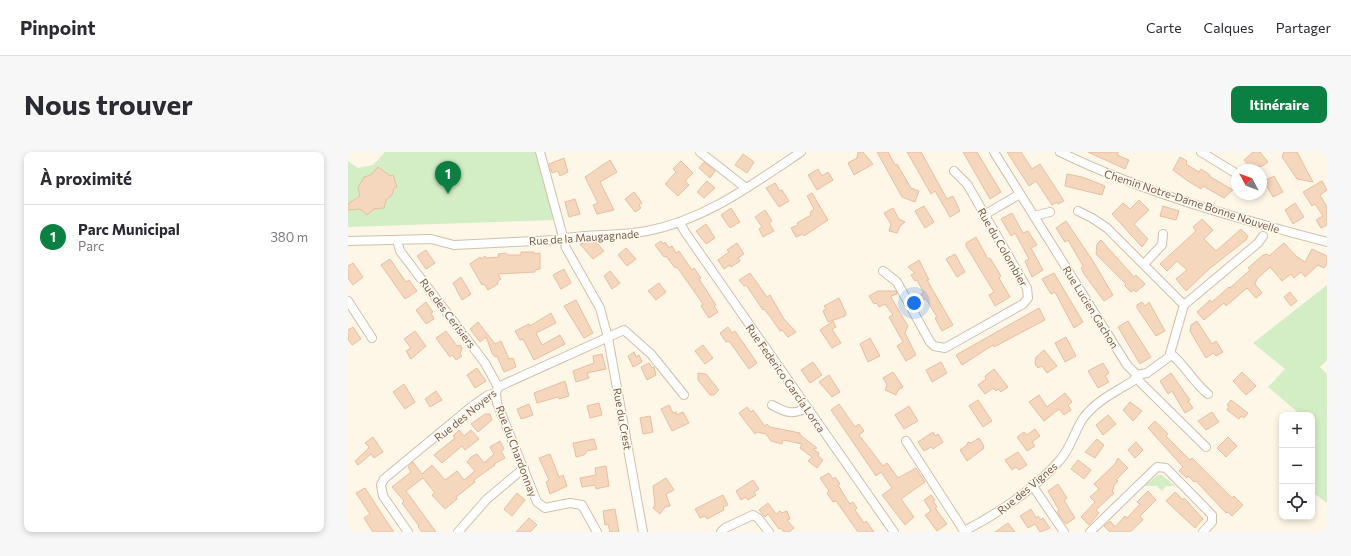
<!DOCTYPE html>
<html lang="fr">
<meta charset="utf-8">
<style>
body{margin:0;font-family:Commissioner,sans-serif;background:#f7f7f7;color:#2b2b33}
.controls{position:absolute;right:12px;bottom:12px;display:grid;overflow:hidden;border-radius:8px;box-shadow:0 2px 6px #0003}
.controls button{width:36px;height:36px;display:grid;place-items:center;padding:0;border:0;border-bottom:1px solid #e1e1e2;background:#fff;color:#2b2b33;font:20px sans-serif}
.compass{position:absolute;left:883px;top:12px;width:36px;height:36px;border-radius:50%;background:#fff;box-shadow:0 2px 6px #0003;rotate:311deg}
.you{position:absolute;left:566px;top:151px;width:14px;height:14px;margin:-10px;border:3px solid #fff;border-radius:50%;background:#1a73e8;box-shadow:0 0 0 6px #1a73e833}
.badge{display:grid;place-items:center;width:26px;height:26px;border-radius:50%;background:#0b8043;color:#fff;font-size:13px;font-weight:700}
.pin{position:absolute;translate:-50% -33px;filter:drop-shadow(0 1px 2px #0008)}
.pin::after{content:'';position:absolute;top:21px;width:14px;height:12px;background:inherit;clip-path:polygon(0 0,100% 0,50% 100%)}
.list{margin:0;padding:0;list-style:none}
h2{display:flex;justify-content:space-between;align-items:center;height:52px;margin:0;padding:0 16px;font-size:17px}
h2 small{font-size:13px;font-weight:400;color:#7c7c81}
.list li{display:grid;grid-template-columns:26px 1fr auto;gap:12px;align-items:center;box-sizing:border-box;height:64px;padding:0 16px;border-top:1px solid #e1e1e2}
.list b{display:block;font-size:15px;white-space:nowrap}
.list p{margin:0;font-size:13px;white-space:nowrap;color:#7c7c81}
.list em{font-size:13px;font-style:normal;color:#7c7c81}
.icon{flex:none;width:22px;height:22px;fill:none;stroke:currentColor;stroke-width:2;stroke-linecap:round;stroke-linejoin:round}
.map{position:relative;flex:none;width:979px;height:380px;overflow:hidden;border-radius:8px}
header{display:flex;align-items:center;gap:24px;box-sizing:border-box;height:56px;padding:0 20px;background:#fff;border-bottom:1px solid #e1e1e2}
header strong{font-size:19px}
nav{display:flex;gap:22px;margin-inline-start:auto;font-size:14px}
.intro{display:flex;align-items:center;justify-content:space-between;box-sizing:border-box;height:96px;padding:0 24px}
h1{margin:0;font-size:28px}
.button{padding:10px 18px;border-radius:8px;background:#0b8043;color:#fff;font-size:14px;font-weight:700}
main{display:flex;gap:24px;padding:0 24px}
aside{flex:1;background:#fff;border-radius:8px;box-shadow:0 2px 6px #0003}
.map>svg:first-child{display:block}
.green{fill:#d3edc5}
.building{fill:#f5d7bd;stroke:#e9be9d}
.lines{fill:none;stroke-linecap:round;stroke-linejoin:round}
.minor-casing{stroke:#d2bfac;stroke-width:10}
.minor{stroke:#fff;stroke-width:8}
.labels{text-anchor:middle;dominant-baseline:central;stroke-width:3;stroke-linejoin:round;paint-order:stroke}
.street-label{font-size:11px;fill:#7b5e49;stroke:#fffaf0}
</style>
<header>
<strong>Pinpoint</strong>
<nav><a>Carte</a><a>Calques</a><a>Partager</a></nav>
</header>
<div class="intro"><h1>Nous trouver</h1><a class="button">Itinéraire</a></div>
<main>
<aside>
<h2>À proximité<small></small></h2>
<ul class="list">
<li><span class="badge">1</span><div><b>Parc Municipal</b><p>Parc</p></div><em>380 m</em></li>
</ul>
</aside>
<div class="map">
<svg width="979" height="380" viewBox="0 0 979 380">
<rect width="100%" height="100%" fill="#fef7e8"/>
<g class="green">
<path d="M37,0H187L208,68L0,75V9L10,16L25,13Z"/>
<path d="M979,133V208L972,215L979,222V351L964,340V263H953L920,235L937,217L905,191Z"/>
<path d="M810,323H814L827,334H818L814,339L809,334H796Z"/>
</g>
<g class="building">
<path d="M510,0H515L525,12L506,23L500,11L509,6Z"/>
<path d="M529,0H540L547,13L549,12L563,36L571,39L567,50L554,45Z"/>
<path d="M559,0H573L599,47L605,44L612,59L602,65L587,39L583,42Z"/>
<path d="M615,0H629L653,40L642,47Z"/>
<path d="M659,0H673L684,17L692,12L716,49L710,52L709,50L704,53L688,29L681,34Z"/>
<path d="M740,0H770L769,3L781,8L777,17Z"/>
<path d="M905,0H912L920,10L913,15L912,14L904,18L896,8Z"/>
<path d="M936,0H949L965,30L949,27L934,5Z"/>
<path d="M395,2L406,10L399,21L387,13Z"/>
<path d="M832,5L839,9L838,12L851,20L853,17L862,23L861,24L885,38L876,46L855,34L853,37L840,29L825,18Z"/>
<path d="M216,6L220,20L212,24L210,19L204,21L201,12Z"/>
<path d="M262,8L269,20L252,30L266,58L249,62L245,53L250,51L237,25Z"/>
<path d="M333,9L345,21L337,29L341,33L330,44L317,32L328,20L325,17Z"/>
<path d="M356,10L367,19L362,26L351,16Z"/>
<path d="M30,15L42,24L45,23L49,35L46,36L44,43L38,48L36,56L26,57L19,63L12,57L0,58V52L12,44L10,36L16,25L23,23Z"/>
<path d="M470,17L474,24L480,20L485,28L469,38L460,23Z"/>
<path d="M719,22L734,25L757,34L754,43L717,34Z"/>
<path d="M926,24L935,40L925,45L916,29Z"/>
<path d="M359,29L367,36L356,46L349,40Z"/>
<path d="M974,29L979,38L972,43L979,55V73L973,76L968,68L975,64L967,52L964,54L955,40Z"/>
<path d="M427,31L432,39L434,38L441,49L431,55L418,36Z"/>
<path d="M286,40L294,51L291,53L293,56L287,60L277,47Z"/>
<path d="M464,41L480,68L456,84L455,82L448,85L443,76L450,73L449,71L463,63L462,60L466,57L459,44Z"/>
<path d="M227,47L232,62L221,65L217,50Z"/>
<path d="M791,48L801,58L786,72L800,87L794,95L764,62L775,51L782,57Z"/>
<path d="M947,51L956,65L945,72L937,58Z"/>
<path d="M576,54L586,70L577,76L567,59Z"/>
<path d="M815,54L831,59L828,68L812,64Z"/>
<path d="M383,56L392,70L382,76L373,63Z"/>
<path d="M545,56L551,67L557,70L552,74L549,81L541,79L543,72L536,61Z"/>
<path d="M417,58L424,69L421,71L426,79L415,85L411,77L414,75L407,65Z"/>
<path d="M664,61L675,81L680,79L689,93L683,96L695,118L684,125L677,109L681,107L667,81L663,84L653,67Z"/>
<path d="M854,67L865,78L856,87L868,99L893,77L900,84L898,88L861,117L838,139L828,127L839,118L829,109L819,119L812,112L848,79L845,75Z"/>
<path d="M718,69L745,109L765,143L756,149L736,122L733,116L735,114L720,88L717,90L708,76Z"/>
<path d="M358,72L367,86L358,92L348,79Z"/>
<path d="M628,85L640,107L642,106L653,124L651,126L662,145L647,154L641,143L646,140L618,94V91Z"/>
<path d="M753,88L786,125L788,123L797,132L788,140L786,138L783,140L777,134L778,132L748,102L749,92Z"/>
<path d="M242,89H247L256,99L245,107L232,92Z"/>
<path d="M313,89L315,92L317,90L321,96L324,94L328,101L331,99L344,118L346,116L353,126L351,127L368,153L366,154L370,160L361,166L353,154L355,152L329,115L327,116L318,104L316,105L307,93Z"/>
<path d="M389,91L396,102L390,106L392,109L383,115L382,113L376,117L370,108L381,100L379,98Z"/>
<path d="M936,91L948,104L957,110L964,97L979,104V112L976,116L970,113L957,125L953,120L946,126L943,122L934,129L922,115L909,127L907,132L914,141L908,146L899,136L878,154L876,151L856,168L849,160L862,148L864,150L881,135L882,136L902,118L900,116L915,103L919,102L921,104Z"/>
<path d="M278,96L288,107L279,114L270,103Z"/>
<path d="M78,98L87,111L78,117L69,104Z"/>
<path d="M173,100H186L187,102L192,101V117L187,118V120L150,122L153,127L149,130L150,132L140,138L136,132L134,133L122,112L132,105L133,107L137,104L138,106L151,105L150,102L158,101L159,103H173Z"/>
<path d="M607,102L617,120L609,125L598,107Z"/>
<path d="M42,107L58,130L61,128L69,139L57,147L33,113Z"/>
<path d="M571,108L581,128H579L605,173L594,179L587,166L589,165L578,147L576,148L573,142L576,141L569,128L567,129L563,123L567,121L560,115Z"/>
<path d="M5,111L15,125L5,133L0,126V114Z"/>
<path d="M216,117L223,131L213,137L205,123Z"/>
<path d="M262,119L272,131L264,137L256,124Z"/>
<path d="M402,121L419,145L422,143L436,167L448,180L440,185L434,178L432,179L421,163L416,157L415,158L398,133L396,134L391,128Z"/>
<path d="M706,121L735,170L726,176L707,140L703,142L694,127Z"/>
<path d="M113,125L123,142L114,148L105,131Z"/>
<path d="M311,131L318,140L308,148L300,139Z"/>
<path d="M530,139H548L549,142L543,144L544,147L560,174L557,181L568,203L558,209L549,194L555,190L541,165L545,163L537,152L531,155L529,151L526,152L521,144Z"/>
<path d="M942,140L949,149L943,154L936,145Z"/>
<path d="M491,146L498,161L497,164L480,170L475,159L478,157L476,154Z"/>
<path d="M228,148L245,181L236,186L216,154Z"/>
<path d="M78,150L85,160L83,161L86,167L78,172L68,158Z"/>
<path d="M794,150L797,154L801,150L817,179L808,184L789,156V153Z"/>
<path d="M691,156L697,168L646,195L645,193L614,213L608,203Z"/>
<path d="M203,161L208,171L188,181L194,193L212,183L217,192L186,208L175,187L172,188L167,179L181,172L182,174Z"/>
<path d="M485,169L488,175L484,177L493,191L484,196L472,178Z"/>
<path d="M780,169L803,205L792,212L770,175Z"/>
<path d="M849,169L864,192L868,189L875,200L868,204L865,201L858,206L842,179L843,173Z"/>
<path d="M130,170L147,192L153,189L161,207L165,206L168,215L156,220L149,204L147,205L144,201L138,185L132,190L122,177Z"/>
<path d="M5,175L13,187L4,193L0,187V178Z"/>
<path d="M380,175L384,181L387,179L409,211L401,217L381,189L378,190L372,181Z"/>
<path d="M67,179L78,194L63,207L58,199L63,196L56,187Z"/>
<path d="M98,179L109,194L112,193L114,196L112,202L114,204L108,208L104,203L102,205L88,186Z"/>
<path d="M718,185L728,204L717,210L707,191Z"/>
<path d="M522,186L532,204L520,210L512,192Z"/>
<path d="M355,193L365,206L357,212L347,199Z"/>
<path d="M696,198L709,214L699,221L694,214L690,216L687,212L688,205Z"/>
<path d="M286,200L288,205L291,203L294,210L285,215L280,204Z"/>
<path d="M254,202L258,217L239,221L241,226L228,230L225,219L246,211L245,204Z"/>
<path d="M465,210L474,223L462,231L453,218Z"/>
<path d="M593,210L599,221L584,230L578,218Z"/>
<path d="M301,211L304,216L306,215L308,223L299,228L293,215Z"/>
<path d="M755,211L761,221L757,224L761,230L750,236L740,219Z"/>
<path d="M129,216L138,229L127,236L119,223Z"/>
<path d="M646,217L660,235L653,240L650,237L648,239L645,236L637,242L630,233L638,227L637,224Z"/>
<path d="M545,220L555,235L550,238L548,243L537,238L539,233L535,226Z"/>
<path d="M894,220L908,234L898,243L885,229Z"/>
<path d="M350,221L358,222L371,238L366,243H362L350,228Z"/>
<path d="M823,221L842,248L840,249L845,256L837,261L824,239L820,242L812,229Z"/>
<path d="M481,223L492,240L484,245L471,230Z"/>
<path d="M217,229L221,244L211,247L210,245L189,251L186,241Z"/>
<path d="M56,232L67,250L57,257L45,240Z"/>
<path d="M88,239L94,248L82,255L77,247Z"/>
<path d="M717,241L724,250L720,253L723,258L716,263L711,257L696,269L681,250L691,243L699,255Z"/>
<path d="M630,248L644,269L635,275L621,254Z"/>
<path d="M883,248L900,261L896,266L893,264L891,267L879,258L881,254L879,253Z"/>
<path d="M782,250L794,259L785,269L775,258Z"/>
<path d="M251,251L254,263L242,266L239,254Z"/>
<path d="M181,252L185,263L173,267L169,257Z"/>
<path d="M491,252L507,275L511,272L516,279L511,283L535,314L539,311L550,326L568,316L577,330L553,347L566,365L557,373L534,343L544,336L533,320L528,324L483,258Z"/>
<path d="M321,253L325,261L328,260L329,263L335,260L341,271L324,279L313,257Z"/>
<path d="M561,254L570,269L556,277L547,263Z"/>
<path d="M399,255L403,260L405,258L417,274L419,272L422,275L452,281V283L469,296L465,297L471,301L470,304L475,308L469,316L460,309L464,305L452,296L454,292L435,288L434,292L423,289L418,282L409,280L407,282L391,261Z"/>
<path d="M864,260L871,270L858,278L850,269Z"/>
<path d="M137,262H142L144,268L130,280L123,272Z"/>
<path d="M760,263L768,272L755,283L748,273Z"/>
<path d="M302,264L305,280L295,282L292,266Z"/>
<path d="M807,269L820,282L818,284L842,308L844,306L884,346L886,344L895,353L884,364L880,360L878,361L848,329L846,330L840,324L839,326L831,319L835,315L800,276Z"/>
<path d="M687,277L692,284L684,290L687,294L679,299L669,285L676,280L679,283Z"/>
<path d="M111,278L116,284L123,278L131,287L117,298L114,294L94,311L86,303L107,286L105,284Z"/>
<path d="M585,280L587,284L590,282L595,290L585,297L583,295L576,299L570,290Z"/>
<path d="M25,285L35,300L26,306L23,302L10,313L7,309L20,297L21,295L17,291Z"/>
<path d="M880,285L889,294L878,305L869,296Z"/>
<path d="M631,286L636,294L635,297L619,309L612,298L619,293L620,290L623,291Z"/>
<path d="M246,287L249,297L239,299L236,303L228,305L225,291Z"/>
<path d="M749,287L756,293L747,306L737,300Z"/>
<path d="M152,289L156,297L153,299L157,306L146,312L147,313L126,328L127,330L108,345L109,347L97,357L84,343L87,341L75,326L58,339L88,380H74L70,375L71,374L54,351L56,349L44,335L63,320L60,315L65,310L74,322L84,313L97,328L109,319L116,328L127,319L119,310L123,305L129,302L136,311L146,302L142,295Z"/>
<path d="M788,290L795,298L787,306L780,298Z"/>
<path d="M670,300L679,313L671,318L668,315L664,318L657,308Z"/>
<path d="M202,302L211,325L215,323L219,334L202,342L198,330L201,328L191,306Z"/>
<path d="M770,306L780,316L768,328L770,329L765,335L766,336L764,339L766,341L748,358L751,361L741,373L733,365L747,350L742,345L751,337L746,332L767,312Z"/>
<path d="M730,308L743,318L736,327L723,317Z"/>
<path d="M258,314L261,334L248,337L247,333L234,335L232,326L248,323L247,316Z"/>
<path d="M481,321L485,327L487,325L492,332L490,333L498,346L502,352L505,350L509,356L507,358L516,371L518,369L526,380H510L488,349L485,350L479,341L481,339L472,326Z"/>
<path d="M318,326L326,338L318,342L322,354L317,355L312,362L305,356L307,353L305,334Z"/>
<path d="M405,328L411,337L406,340L408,343L400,348L398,345L393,348L388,339Z"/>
<path d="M710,332L719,346L716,348L727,366L718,372L709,360L711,358L700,339Z"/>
<path d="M17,336L37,367L46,380H25L16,366L22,362L8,341Z"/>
<path d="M800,339L808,348L792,364L795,368L782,380H762L756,374L762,369L767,375L777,364L779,366L792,352L789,350Z"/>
<path d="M827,340L835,348L836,346L839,349L855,367L847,376L818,349Z"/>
<path d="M169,341L177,348L164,364L156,357Z"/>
<path d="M375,343L380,353L375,355L376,358L359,367L357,364L352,366L347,357Z"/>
<path d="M583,343L587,348L585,349L589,355L587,356L599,372L589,379L577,363L583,359L576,348Z"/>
<path d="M420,351L428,362L432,359L434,361L439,359L442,367L439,368L446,376L441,380H436L433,376L431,377L420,362L417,365L411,358Z"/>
<path d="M267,357L271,380H262L260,372L257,373L255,359Z"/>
<path d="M683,357L688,366L690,364L693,368L695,366L702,376L692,380L687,372L680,376L672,364Z"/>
<path d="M181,366L189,373L182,380H168Z"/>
<path d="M660,371L667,380H647Z"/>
</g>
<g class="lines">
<defs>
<g id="minor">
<path d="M192,0L218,96L252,156L260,186L295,380"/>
<path d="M352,0L398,36"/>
<path d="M646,0L779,213L789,223L792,230L858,295"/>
<path d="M712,0C796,41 888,66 979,90"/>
<path d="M853,0L889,22"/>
<path d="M730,59L744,66L759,76L836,153"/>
<path d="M636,63L672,42"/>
<path d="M686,64L702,60"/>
<path d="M332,71L337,80L546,380"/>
<path d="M49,88L52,99L137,211L150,235"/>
<path d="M0,89L83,87L106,93L208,88C238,81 269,85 299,79C357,68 405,32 453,0"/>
<path d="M796,112L814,93L815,82"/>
<path d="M535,119L549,130L582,190L586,194L597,196L675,152L680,146L679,136L619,32L606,19"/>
<path d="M0,149L24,186"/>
<path d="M823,202C837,213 845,230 860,242"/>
<path d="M424,253C439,261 444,263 459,256"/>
<path d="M558,289L616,379C648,363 688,336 712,308C722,297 726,281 734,268C746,250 767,240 785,229L789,223L799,221L821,205L836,153L910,91L915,84"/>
<path d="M684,333L716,380"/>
<path d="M60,380L35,344L33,333L36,327L123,255L140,243L148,241"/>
<path d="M110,380L139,347L176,316"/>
<path d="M249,380L234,353L222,351L197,356L189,350L149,251L148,241L150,235L276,178L303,202L336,243"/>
<path d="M373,380L377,376L405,363L410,366L421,380"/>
<path d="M742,380L809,315L818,316L864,363V370L855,380"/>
</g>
</defs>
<use href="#minor" class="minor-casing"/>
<use href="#minor" class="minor"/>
</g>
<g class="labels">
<g class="street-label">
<text transform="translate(844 49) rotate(18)">Chemin Notre-Dame Bonne Nouvelle</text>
<text transform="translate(236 85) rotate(-4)">Rue de la Maugagnade</text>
<text transform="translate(655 95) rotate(60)">Rue du Colombier</text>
<text transform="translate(743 155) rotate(58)">Rue Lucien Gachon</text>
<text transform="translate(100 161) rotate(53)">Rue des Cerisiers</text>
<text transform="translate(438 226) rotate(55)">Rue Federico García Lorca</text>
<text transform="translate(117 263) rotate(-39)">Rue des Noyers</text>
<text transform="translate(275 267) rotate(80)">Rue du Crest</text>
<text transform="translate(169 299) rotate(69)">Rue du Chardonnay</text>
<text transform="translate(679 336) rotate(-40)">Rue des Vignes</text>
</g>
</g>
</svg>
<div class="controls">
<button>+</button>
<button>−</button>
<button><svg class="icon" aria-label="locate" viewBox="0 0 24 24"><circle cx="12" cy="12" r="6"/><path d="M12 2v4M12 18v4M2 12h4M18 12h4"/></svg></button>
</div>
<svg class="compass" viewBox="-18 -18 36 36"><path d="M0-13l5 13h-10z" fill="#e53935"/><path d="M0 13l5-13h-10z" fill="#7c7c81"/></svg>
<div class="you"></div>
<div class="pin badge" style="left:100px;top:42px">1</div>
</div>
</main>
